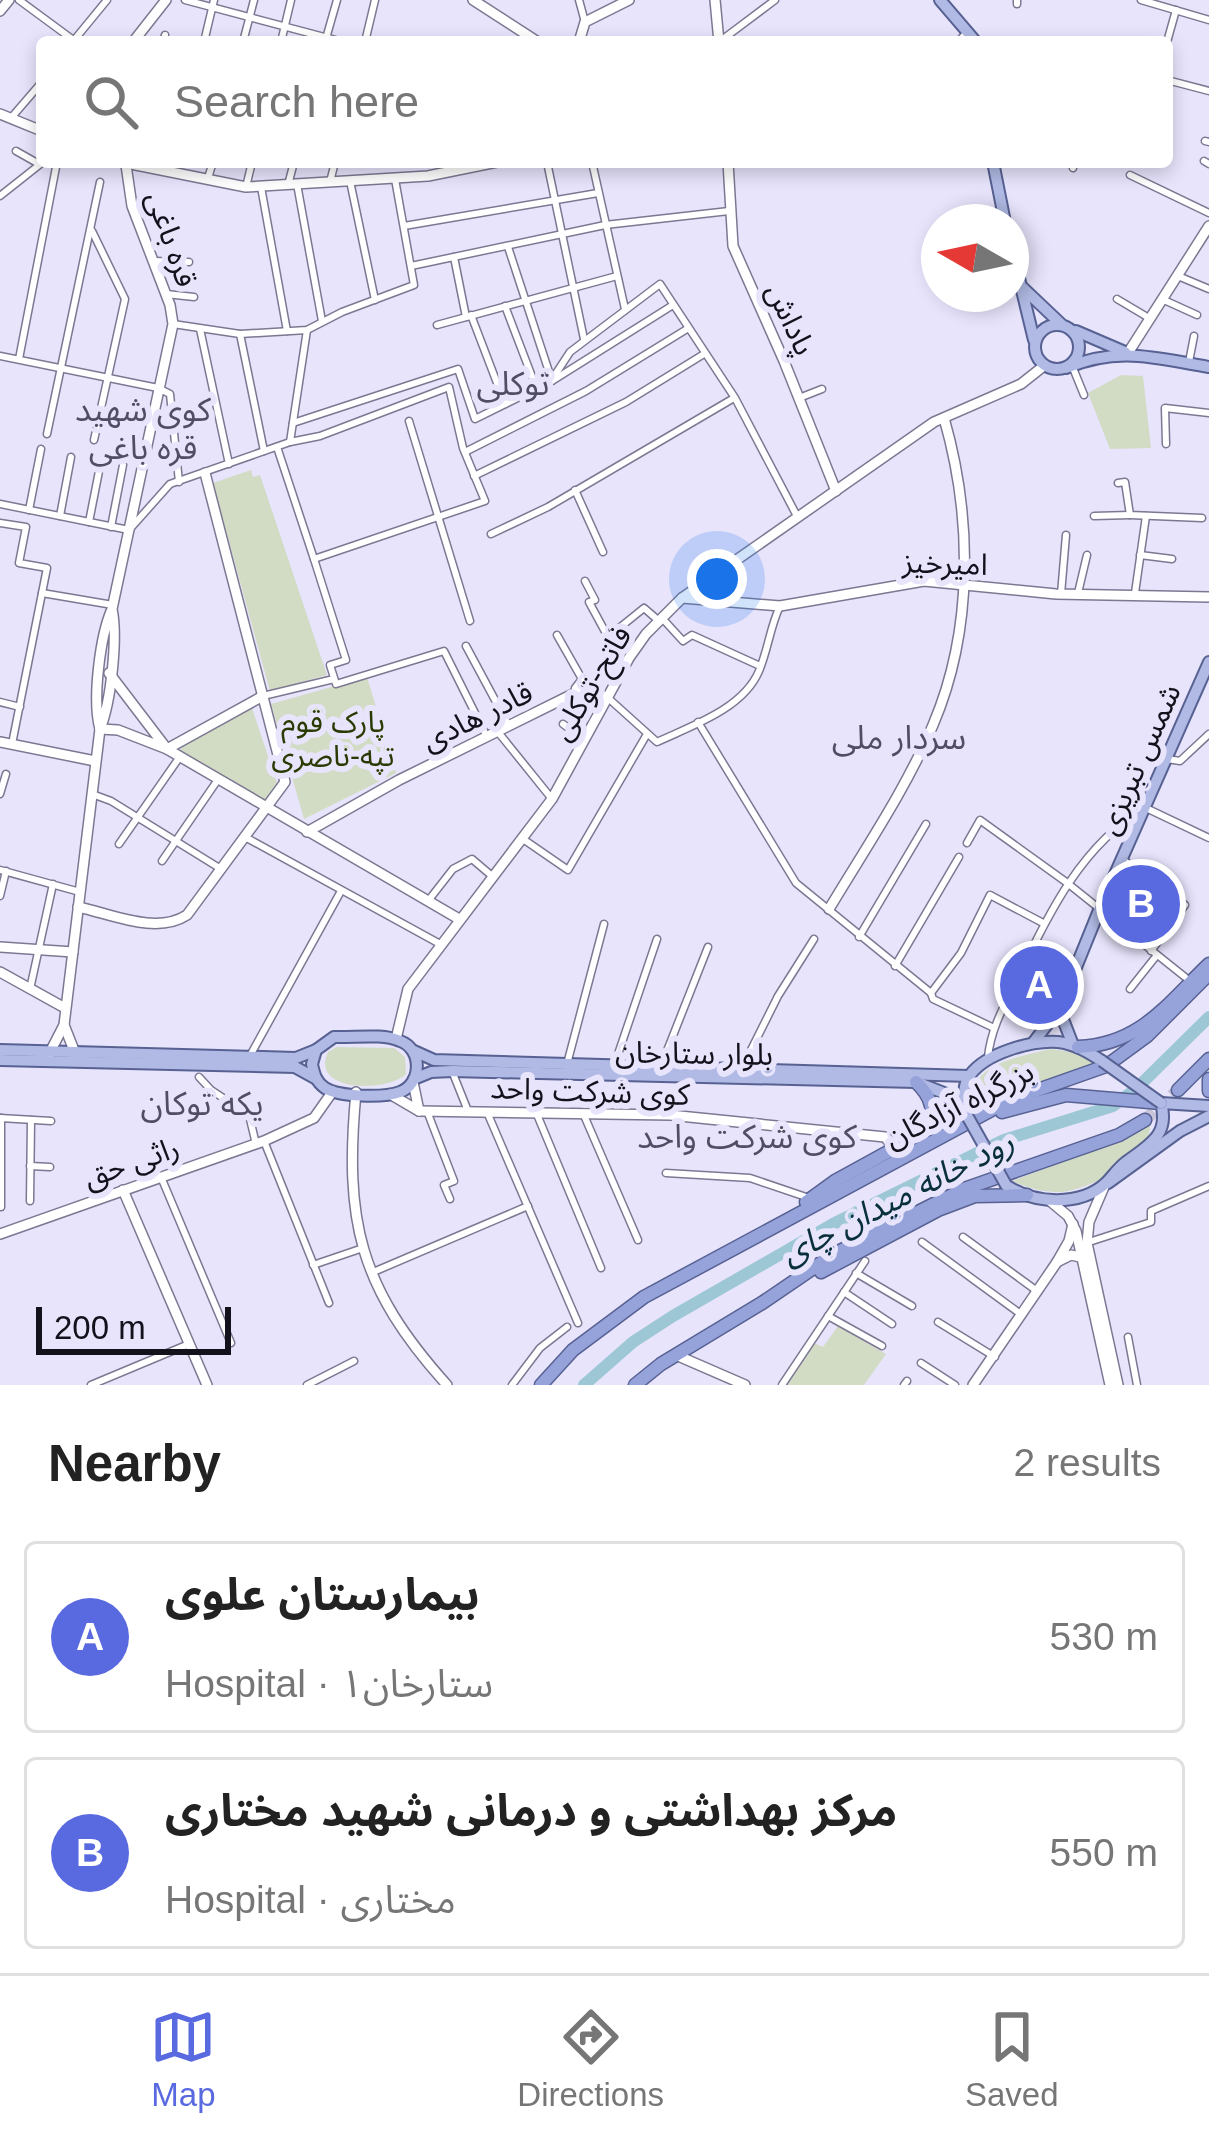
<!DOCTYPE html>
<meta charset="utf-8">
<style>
body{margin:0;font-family:Arial,"Noto Sans Arabic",sans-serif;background:#f2f2f2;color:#222}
.compass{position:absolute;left:921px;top:204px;width:108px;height:108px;border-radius:50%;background:#fff;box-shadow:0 6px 18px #0003;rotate:279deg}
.scale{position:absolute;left:36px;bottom:30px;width:195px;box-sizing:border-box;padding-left:12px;border:6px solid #13111b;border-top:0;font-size:33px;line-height:42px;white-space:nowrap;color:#13111b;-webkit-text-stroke:9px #e7e4fc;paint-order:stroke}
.you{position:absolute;left:717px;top:579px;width:42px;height:42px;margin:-30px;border:9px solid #fff;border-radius:50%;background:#1a73e8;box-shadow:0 0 0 18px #1a73e833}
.badge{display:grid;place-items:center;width:78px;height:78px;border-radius:50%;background:#5969df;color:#fff;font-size:39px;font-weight:700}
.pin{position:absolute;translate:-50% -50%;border:6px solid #fff;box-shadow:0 3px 12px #0006}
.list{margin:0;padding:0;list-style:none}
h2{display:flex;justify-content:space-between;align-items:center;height:156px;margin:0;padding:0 48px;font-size:51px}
h2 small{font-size:39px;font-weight:400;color:#767676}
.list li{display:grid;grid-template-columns:78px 1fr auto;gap:36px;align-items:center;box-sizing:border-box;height:192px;margin:0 24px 24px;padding:0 24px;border:3px solid #e0e0e0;border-radius:12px}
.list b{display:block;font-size:45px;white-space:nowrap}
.list p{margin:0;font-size:39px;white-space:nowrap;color:#767676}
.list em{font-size:39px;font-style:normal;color:#767676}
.icon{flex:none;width:66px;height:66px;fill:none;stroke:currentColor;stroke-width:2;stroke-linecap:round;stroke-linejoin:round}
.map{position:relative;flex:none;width:1209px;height:1385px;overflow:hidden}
.search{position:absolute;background:#fff;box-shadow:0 6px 18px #0003;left:36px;right:36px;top:36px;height:132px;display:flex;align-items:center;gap:30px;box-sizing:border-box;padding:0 42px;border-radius:12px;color:#767676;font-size:45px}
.sheet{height:588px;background:#fff}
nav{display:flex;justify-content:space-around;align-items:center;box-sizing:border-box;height:168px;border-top:3px solid #e0e0e0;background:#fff;font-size:33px;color:#767676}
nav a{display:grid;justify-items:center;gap:6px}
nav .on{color:#5969df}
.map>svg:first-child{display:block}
.green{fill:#d2dcc4}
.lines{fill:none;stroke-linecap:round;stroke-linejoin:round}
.river{stroke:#9ec7d6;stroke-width:12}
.trunk-tunnel{stroke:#c7c4da;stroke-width:12;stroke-dasharray:12 6;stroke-linecap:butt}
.minor-casing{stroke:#7c7892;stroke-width:9}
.tertiary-casing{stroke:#7c7892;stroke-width:12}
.secondary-casing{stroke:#7c7892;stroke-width:12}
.primary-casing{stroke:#576192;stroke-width:14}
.trunk-casing{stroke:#576192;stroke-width:15}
.minor{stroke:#fff;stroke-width:6}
.tertiary{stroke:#fff;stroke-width:9}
.secondary{stroke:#fff;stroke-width:9}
.primary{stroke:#b0bae4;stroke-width:10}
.trunk{stroke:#96a3db;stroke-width:12}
.primary-bridge-casing{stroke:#576192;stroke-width:14;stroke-linecap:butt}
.primary-bridge{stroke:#b0bae4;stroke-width:10}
.labels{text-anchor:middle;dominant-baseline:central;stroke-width:12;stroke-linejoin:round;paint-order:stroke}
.street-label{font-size:30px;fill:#13111b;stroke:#e7e4fc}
.park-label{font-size:30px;fill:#2a3a02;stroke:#e7e4fc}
.neighbourhood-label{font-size:33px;fill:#514d65;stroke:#e7e4fc}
.water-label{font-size:33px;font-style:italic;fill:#082f3b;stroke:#e7e4fc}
</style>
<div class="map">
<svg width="1209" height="1385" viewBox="0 0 1209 1385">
<rect width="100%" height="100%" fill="#e7e4fc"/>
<g class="green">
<path d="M1121,375L1143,376L1151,448L1110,449L1088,393Z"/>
<path d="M251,470L253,477L260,475L327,675L270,691L213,483Z"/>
<path d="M367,677L396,773L304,819L271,704Z"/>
<path d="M251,705L277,783L265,802L179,753L185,742Z"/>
<path d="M337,1047L394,1048L405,1057L406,1074C387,1093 309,1092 328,1052Z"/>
<path d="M1050,1049L1073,1052L1100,1066L975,1115C959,1065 1015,1058 1050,1049Z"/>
<path d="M1150,1125C1152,1158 1090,1190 1061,1192C1043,1192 1028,1188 1012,1181L1130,1137Z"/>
<path d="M838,1326L886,1354L864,1385H785L814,1343L823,1347Z"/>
</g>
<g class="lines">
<path class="river" d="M584,1385L633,1342L673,1316L833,1224L1004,1140L1113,1106L1137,1088L1209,1017"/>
<path class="trunk-tunnel" d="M1145,1120L1178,1090"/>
<defs>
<g id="minor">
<path d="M19,0L76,42"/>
<path d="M185,0L343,42"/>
<path d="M579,0L585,22"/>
<path d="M1141,0L1209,20"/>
<path d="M1017,4V0"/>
<path d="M75,39L107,0"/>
<path d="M163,42L165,35"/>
<path d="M204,42L214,0"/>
<path d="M243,42L254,0"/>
<path d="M281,42L291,0"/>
<path d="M325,42L337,0"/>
<path d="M365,42L375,0"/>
<path d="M719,42L775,0"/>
<path d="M958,42L967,32"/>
<path d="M1167,42L1176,10"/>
<path d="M1167,80L1209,91"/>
<path d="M11,118L42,82"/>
<path d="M1205,141L1209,142"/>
<path d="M16,151L39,164"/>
<path d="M1204,161L1209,164"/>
<path d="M547,162L584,339"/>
<path d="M592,162L625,309"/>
<path d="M1073,168L1074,162"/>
<path d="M1130,175L1209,213"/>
<path d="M208,178L213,162"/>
<path d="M350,181L375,300"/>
<path d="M330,182L335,162"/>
<path d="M297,184L322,321"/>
<path d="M288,185L294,162"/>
<path d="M246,187L252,162"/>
<path d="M261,187L287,331"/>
<path d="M0,196L43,162"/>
<path d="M404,226L598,193"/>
<path d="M92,231L125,299L94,440"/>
<path d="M508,247L552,381"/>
<path d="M454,257L466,317"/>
<path d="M153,261L189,262"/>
<path d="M411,266L605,225L729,211"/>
<path d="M1178,276L1209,289"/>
<path d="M166,294L194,297"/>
<path d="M1117,299L1149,318"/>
<path d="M1164,300L1197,315"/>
<path d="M505,306L536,387"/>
<path d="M471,315L505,404"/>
<path d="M173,324L240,334L307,330L342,312L414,285L395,179"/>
<path d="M437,325L617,276"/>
<path d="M200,329L229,464"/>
<path d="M240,334L264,451"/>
<path d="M0,356L158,388L170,394L179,482"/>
<path d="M19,359L57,162"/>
<path d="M1189,362L1194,336"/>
<path d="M1073,368L1084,395"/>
<path d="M553,378L570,352L660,284L735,398L798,518"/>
<path d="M799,398L822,389"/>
<path d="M409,421L470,621"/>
<path d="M293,423L458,369L475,419L552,381L673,305"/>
<path d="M47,434L100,182"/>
<path d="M290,442L307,330"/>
<path d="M1166,444L1165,408L1209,413"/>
<path d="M465,452L586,391L687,329"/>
<path d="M474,476L626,402L704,354"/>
<path d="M1118,483L1125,482L1130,515L1202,518"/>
<path d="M575,490L603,552"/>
<path d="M0,504L129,530L170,484L290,442L320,436L449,387L463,448L485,501L314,559L277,447"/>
<path d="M29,510L41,449"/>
<path d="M60,516L71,457"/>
<path d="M1094,516L1130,515"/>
<path d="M89,522L101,461"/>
<path d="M0,523L26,527L19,563L47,568L12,744"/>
<path d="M111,527L123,465"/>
<path d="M491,534L548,507L734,398"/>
<path d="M1140,555L1172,559"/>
<path d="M314,559L346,660L330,665L336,684L444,651L487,737"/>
<path d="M585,581L595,600L589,602L608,637L644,608L659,621"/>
<path d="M42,593L113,605"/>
<path d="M1078,593L1087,555"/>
<path d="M1135,593L1146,516"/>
<path d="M1061,594L1066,535"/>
<path d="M662,618L683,641L692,635L760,666"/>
<path d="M557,635L582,679L575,688L579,691"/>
<path d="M466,646L509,726"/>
<path d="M263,696L334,679"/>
<path d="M607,697L657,742C691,726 743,709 759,671C768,650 770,627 780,606"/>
<path d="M0,702L20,707"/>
<path d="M698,722L796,883L931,993L933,999L994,1028"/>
<path d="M563,724L584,740"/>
<path d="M498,732L552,799"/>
<path d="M1167,759L1180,761L1209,734"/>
<path d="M0,794L6,774"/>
<path d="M92,794L111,801L221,869"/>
<path d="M245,837L440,944"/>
<path d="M523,839L568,870L647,734"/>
<path d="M967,843L980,820L1066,882L1185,977"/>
<path d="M119,844L179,758"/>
<path d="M1122,859L1185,905L1151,951"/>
<path d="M162,861L217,781"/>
<path d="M0,870L80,892"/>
<path d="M0,896L6,871"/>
<path d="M428,901L453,869L472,859L492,876"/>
<path d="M859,937L926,824"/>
<path d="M895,966L959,857"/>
<path d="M30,989L53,884"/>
<path d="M1130,989L1157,955"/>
<path d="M931,993L961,953L990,895L1043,923"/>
<path d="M251,1054L341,891"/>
<path d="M988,1057C991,1028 1005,1004 1018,978C1047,916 1083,842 1146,808L1209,838"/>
<path d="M567,1064L604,924"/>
<path d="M614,1066L657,939"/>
<path d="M661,1066L708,947"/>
<path d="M743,1066L778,996L814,939"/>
<path d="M452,1071L468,1111"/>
<path d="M199,1077L211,1090L249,1115L256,1144"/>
<path d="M427,1111L454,1181L444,1185L450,1199"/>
<path d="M487,1112L578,1323"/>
<path d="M536,1112L601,1268"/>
<path d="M583,1113L638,1240"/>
<path d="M0,1118L51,1121"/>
<path d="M264,1141L329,1303"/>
<path d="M30,1166L50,1167"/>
<path d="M666,1173L750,1178L809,1198"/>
<path d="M161,1177L231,1343"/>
<path d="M30,1201L31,1120"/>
<path d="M1,1207V1118"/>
<path d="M963,1237L1037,1291"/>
<path d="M922,1242L1022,1315"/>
<path d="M1089,1242L1151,1222V1211L1209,1186"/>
<path d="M313,1265L363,1248"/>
<path d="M371,1273L528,1206"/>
<path d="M856,1273L912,1306"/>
<path d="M844,1292L892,1324"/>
<path d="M828,1316L882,1346"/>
<path d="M938,1322L995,1357"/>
<path d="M1128,1337L1137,1385"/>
<path d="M921,1363L955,1385"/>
<path d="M91,1385L189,1344"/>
<path d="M307,1385L354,1361"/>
<path d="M512,1385L540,1348L567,1327"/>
<path d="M782,1385L865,1261"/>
<path d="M904,1385L907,1381"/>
</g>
<g id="tertiary">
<path d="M473,0L538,42"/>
<path d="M0,11L9,0"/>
<path d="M0,114L42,131"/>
<path d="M121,162L246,187L428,176L497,162"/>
<path d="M1128,353L1209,226"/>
<path d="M682,598L780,606L924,581L1056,594L1209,597"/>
<path d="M263,696L167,749L459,919"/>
<path d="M100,729L118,730L167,749L109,673"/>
<path d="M0,742L95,761"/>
<path d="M307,832L399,780L579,691L607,697"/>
<path d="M78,907C112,914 156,935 187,915L285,782L205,473"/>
<path d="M829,909C865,849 906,789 933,725C974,629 972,516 944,418"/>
<path d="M0,947L73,952"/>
<path d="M0,972L65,1008"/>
<path d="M390,1094L419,1111L413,1082"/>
<path d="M419,1111L670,1115L885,1137L896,1150"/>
<path d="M123,1190L207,1385"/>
<path d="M1073,1224L1069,1241L1057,1262L1071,1255L1080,1257"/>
<path d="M676,1355L745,1385"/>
<path d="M973,1385L1057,1262"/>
</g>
<g id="secondary">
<path d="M715,0L719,42"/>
<path d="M133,42L166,0"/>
<path d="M579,42L585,22L629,0"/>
<path d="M728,162L733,246L784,361L836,491"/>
<path d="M112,609C118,638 111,702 100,729C92,700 100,636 112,609L173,324L170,305L132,206L126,165"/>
<path d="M64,1025L77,1058"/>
<path d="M396,1039L408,989L552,799L629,658L646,634L682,598L934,422L1021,384L1045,365"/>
<path d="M49,1054L64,1025L100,729"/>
<path d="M356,1092C344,1221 359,1287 447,1385"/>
<path d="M1104,1187L1089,1222L1087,1243L1118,1385"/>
<path d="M1050,1201L1068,1216L1076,1231L1110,1385"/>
<path d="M0,1234L264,1141L314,1118L333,1091"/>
</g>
<g id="primary">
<path d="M940,0L976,42"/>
<path d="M993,162L1005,222"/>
<path d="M1011,245L1034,340"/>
<path d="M1023,288L1061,324"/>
<circle cx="1057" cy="347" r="22"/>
<path d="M1076,331L1125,352"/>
<path d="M1066,368C1119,346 1155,358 1209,367"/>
<path d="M1059,1009L1073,1045"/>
<path d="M334,1037C354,1038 382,1033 400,1041C423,1049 422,1084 400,1092C384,1098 339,1097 325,1088C316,1082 314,1074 312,1064L316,1050Z"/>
<path d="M1033,1043L1059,1009L1100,908L1209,662"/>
<path d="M0,1050L296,1058L316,1050"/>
<path d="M414,1051L434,1060L969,1076"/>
<path d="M0,1060L295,1067L315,1078"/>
<path d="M414,1079L431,1072L452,1071L916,1082L944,1093L965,1112"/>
<path d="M965,1112C964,1100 962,1085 970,1075C986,1053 1032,1040 1058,1042C1075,1044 1088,1052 1102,1061"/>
<path d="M1108,1183L1180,1131L1209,1116"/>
<path d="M1006,1185C1033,1204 1080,1207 1106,1183C1113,1176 1117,1169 1126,1162C1149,1145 1170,1135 1161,1103L1209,1106"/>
</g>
<g id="trunk">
<path d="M1078,1047C1140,1045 1167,1004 1209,964"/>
<path d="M1209,1079V1091"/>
<path d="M1178,1090L1209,1059"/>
<path d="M1002,1112L1066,1095L1161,1103"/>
<path d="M806,1202L835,1181L926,1131C937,1112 931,1096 916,1082"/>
<path d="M821,1272L938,1210L975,1196L1027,1195"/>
<path d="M541,1385L573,1350L644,1297L1012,1099L1106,1066L1147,1036L1209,974"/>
<path d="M635,1385L661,1364L762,1303L834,1254L964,1189L1119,1135L1145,1120"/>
</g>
</defs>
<use href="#minor" class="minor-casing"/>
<use href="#tertiary" class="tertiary-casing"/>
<use href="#secondary" class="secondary-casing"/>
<use href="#primary" class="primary-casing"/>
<use href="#trunk" class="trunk-casing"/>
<use href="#minor" class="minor"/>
<use href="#tertiary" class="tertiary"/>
<use href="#secondary" class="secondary"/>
<use href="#primary" class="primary"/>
<use href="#trunk" class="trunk"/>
<defs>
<g id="primary-bridge">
<path d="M1102,1061L1161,1103"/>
<path d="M965,1112L1006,1185"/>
</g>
</defs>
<use href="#primary-bridge" class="primary-bridge-casing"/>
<use href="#primary-bridge" class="primary-bridge"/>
</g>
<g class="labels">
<g class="street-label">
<text transform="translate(172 239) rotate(71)">قره باغی</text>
<text transform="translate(791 319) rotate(65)">پاداش</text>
<text transform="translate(945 563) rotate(2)">امیرخیز</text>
<text transform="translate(591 683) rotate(-59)">فاتح-توکلی</text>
<text transform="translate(477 716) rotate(-26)">قادر هادی</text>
<text transform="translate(1139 759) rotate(-66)">شمس تبریزی</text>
<text transform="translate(694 1053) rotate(1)">بلوار ستارخان</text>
<text transform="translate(590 1091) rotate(2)">کوی شرکت واحد</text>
<text transform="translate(959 1104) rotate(-26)">بزرگراه آزادگان</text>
<text transform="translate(131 1162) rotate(-19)">راثی حق</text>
</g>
<g class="park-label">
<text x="333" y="721">پارک قوم<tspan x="333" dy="34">تپه-ناصری</tspan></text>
</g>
<g class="neighbourhood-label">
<text x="513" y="383">توکلی</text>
<text x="143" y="409">کوی شهید<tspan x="143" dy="38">قره باغی</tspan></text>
<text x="899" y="737">سردار ملی</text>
<text x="202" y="1103">یکه توکان</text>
<text x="747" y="1136">کوی شرکت واحد</text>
</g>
<g class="water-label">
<text transform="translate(897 1197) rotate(-27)">رود خانه میدان چای</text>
</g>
</g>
</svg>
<svg class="compass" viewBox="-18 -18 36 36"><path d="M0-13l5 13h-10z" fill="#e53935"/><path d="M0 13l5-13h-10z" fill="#767676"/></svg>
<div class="scale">200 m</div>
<div class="you"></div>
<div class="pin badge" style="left:1039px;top:985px">A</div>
<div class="pin badge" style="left:1141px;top:904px">B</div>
<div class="search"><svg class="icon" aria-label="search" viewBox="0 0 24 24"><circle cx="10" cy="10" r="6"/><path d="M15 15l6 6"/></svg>Search here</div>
</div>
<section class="sheet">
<h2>Nearby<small>2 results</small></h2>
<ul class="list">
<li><span class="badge">A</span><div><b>بیمارستان علوی</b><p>Hospital · ستارخان۱</p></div><em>530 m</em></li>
<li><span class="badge">B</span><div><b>مرکز بهداشتی و درمانی شهید مختاری</b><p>Hospital · مختاری</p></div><em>550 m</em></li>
</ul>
</section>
<nav>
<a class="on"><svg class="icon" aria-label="map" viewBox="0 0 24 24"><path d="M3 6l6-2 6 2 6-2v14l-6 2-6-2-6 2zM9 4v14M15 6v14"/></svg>Map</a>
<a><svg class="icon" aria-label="directions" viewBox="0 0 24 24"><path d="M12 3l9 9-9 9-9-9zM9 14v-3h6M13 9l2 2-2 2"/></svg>Directions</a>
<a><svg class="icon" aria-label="saved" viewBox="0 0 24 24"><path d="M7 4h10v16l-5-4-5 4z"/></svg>Saved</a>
</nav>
